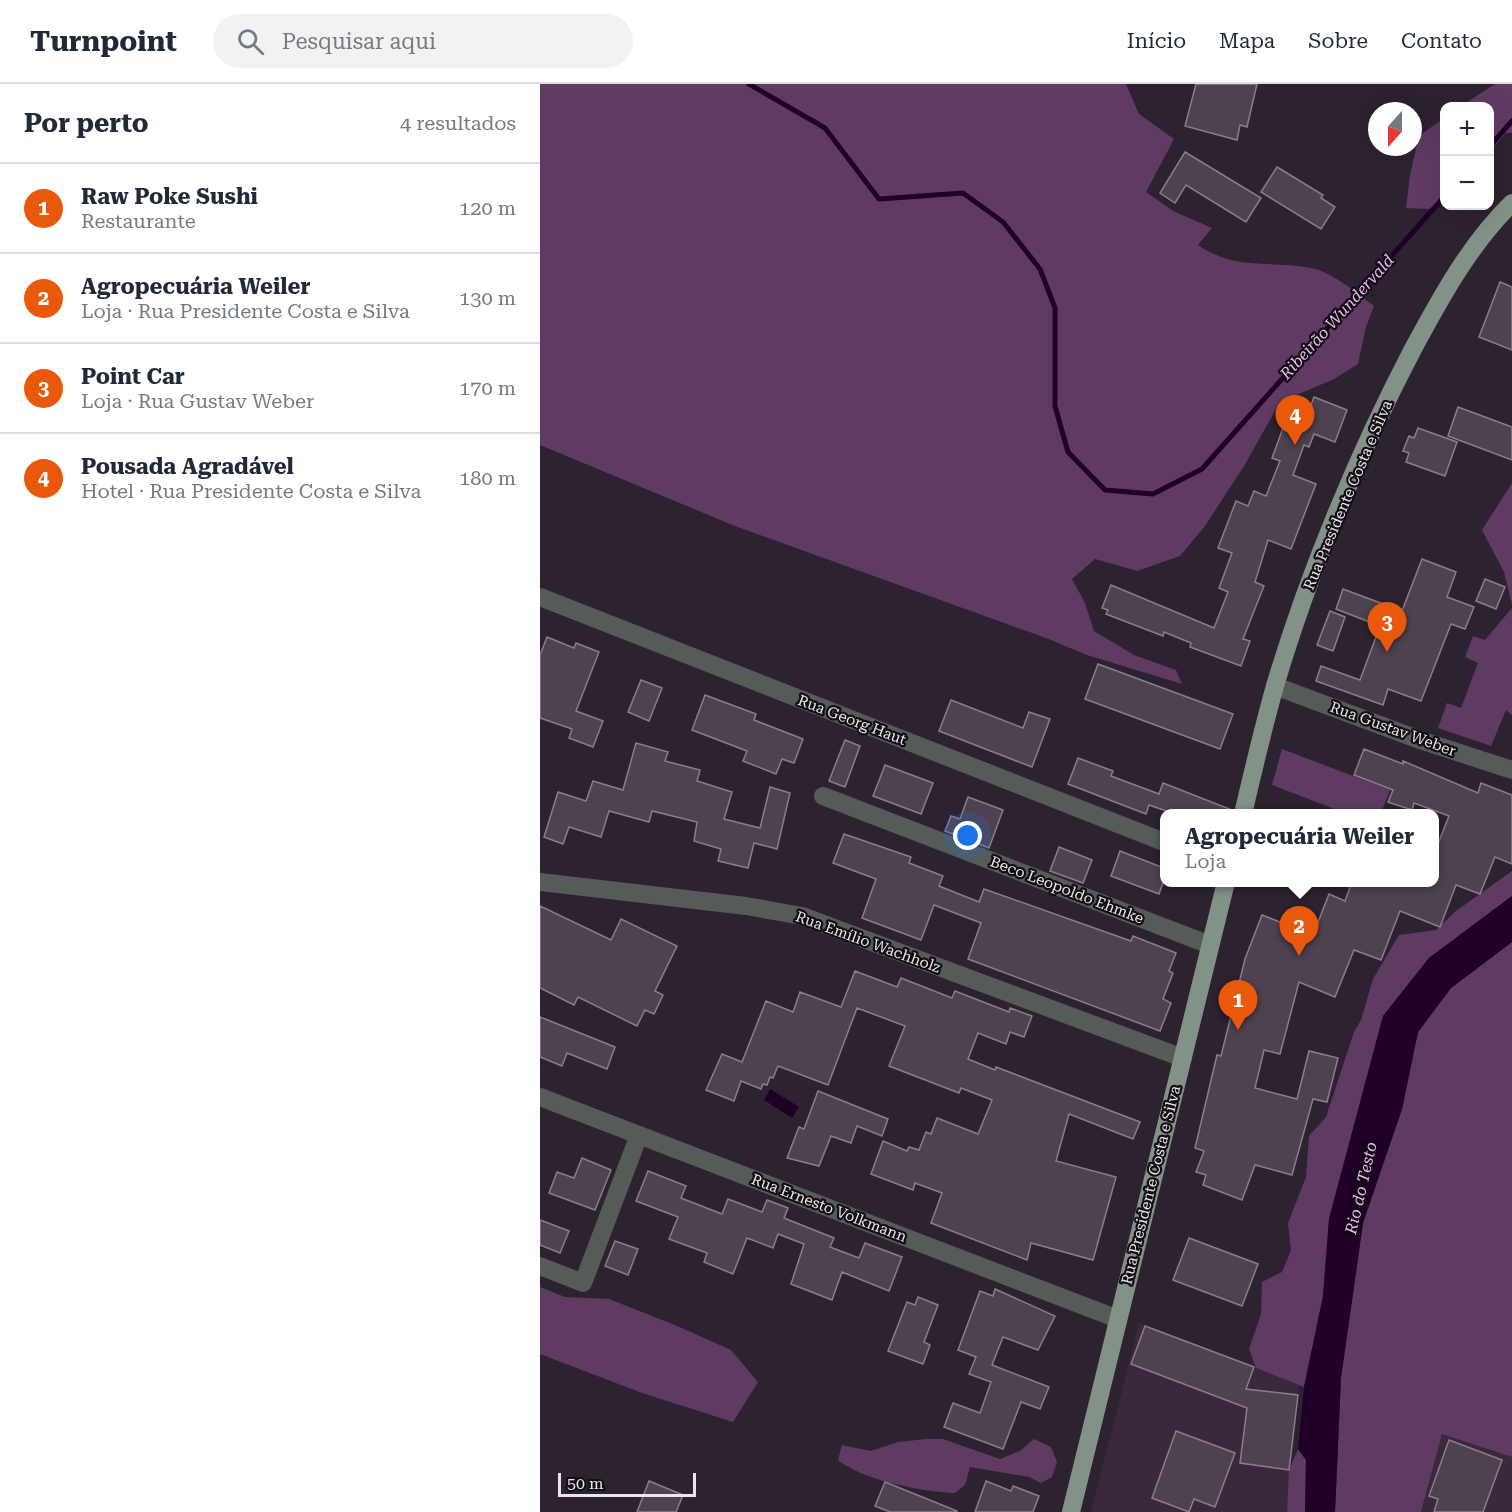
<!DOCTYPE html>
<html lang="pt">
<meta charset="utf-8">
<style>
body{margin:0;font-family:"Roboto Serif",serif;background:#f2f2f3;color:#1f2937}
.controls{position:absolute;right:18px;top:18px;display:grid;overflow:hidden;border-radius:12px;box-shadow:0 6px 24px #0002}
.controls button{width:54px;height:54px;display:grid;place-items:center;padding:0;border:0;border-bottom:2px solid #e0e1e3;background:#fff;color:#1f2937;font:30px sans-serif}
.compass{position:absolute;left:828px;top:18px;width:54px;height:54px;border-radius:50%;background:#fff;box-shadow:0 6px 24px #0002;rotate:201deg}
.scale{position:absolute;left:18px;bottom:15px;width:138px;box-sizing:border-box;padding-left:6px;border:3px solid #ece5ed;border-top:0;font-size:16px;line-height:21px;white-space:nowrap;color:#ece5ed;-webkit-text-stroke:4px #120d13;paint-order:stroke}
.you{position:absolute;left:428px;top:752px;width:21px;height:21px;margin:-15px;border:4px solid #fff;border-radius:50%;background:#1a73e8;box-shadow:0 0 0 9px #1a73e833}
.badge{display:grid;place-items:center;width:39px;height:39px;border-radius:50%;background:#ea580c;color:#fff;font-size:20px;font-weight:700}
.pin{position:absolute;translate:-50% -50px;filter:drop-shadow(0 2px 3px #0008)}
.pin::after{content:'';position:absolute;top:32px;width:21px;height:18px;background:inherit;clip-path:polygon(0 0,100% 0,50% 100%)}
.popup{position:absolute;left:620px;top:725px;width:279px;height:78px;box-sizing:border-box;display:grid;place-content:center;border-radius:12px;background:#fff;filter:drop-shadow(0 2px 4px #0005);font-size:20px;white-space:nowrap;color:#747a83}
.popup b{font-size:22px;color:#1f2937}
.popup::after{content:'';position:absolute;left:50%;top:100%;margin-left:-12px;border:12px solid transparent;border-top-color:#fff}
.list{margin:0;padding:0;list-style:none}
h2{display:flex;justify-content:space-between;align-items:center;height:78px;margin:0;padding:0 24px;font-size:26px}
h2 small{font-size:20px;font-weight:400;color:#747a83}
.list li{display:grid;grid-template-columns:39px 1fr auto;gap:18px;align-items:center;box-sizing:border-box;height:90px;padding:0 24px;border-top:2px solid #e0e1e3}
.list b{display:block;font-size:22px;white-space:nowrap}
.list p{margin:0;font-size:20px;white-space:nowrap;color:#747a83}
.list em{font-size:20px;font-style:normal;color:#747a83}
.icon{flex:none;width:33px;height:33px;fill:none;stroke:currentColor;stroke-width:2;stroke-linecap:round;stroke-linejoin:round}
.map{position:relative;flex:none;width:972px;height:1428px;overflow:hidden}
header{display:flex;align-items:center;gap:36px;box-sizing:border-box;height:84px;padding:0 30px;background:#fff;border-bottom:2px solid #e0e1e3}
header strong{font-size:28px}
nav{display:flex;gap:33px;margin-inline-start:auto;font-size:21px}
.search{width:420px;height:54px;background:#f2f2f3;display:flex;align-items:center;gap:15px;box-sizing:border-box;padding:0 21px;border-radius:33px;color:#747a83;font-size:22px}
main{display:flex}
aside{flex:1;background:#fff}
.map>svg:first-child{display:block}
.built{fill:#39293b}
.green{fill:#5f3b64}
.water{fill:#200026}
.lines{fill:none;stroke-linecap:round;stroke-linejoin:round}
.stream{stroke:#200026;stroke-width:5}
.building{fill:#4f4250;stroke:#8b7d8c;stroke-width:1.5}
.minor{stroke:#555c57;stroke-width:18}
.major{stroke:#829286;stroke-width:18}
.labels{text-anchor:middle;dominant-baseline:central;stroke-width:4.5;stroke-linejoin:round;paint-order:stroke}
.street-label{font-size:15px;fill:#ece5ed;stroke:#120d13}
.water-label{font-size:16px;font-style:italic;fill:#f3b7fc;stroke:#120d13}
</style>
<header>
<strong>Turnpoint</strong>
<div class="search"><svg class="icon" aria-label="search" viewBox="0 0 24 24"><circle cx="10" cy="10" r="6"/><path d="M15 15l6 6"/></svg>Pesquisar aqui</div>
<nav><a>Início</a><a>Mapa</a><a>Sobre</a><a>Contato</a></nav>
</header>
<main>
<aside>
<h2>Por perto<small>4 resultados</small></h2>
<ul class="list">
<li><span class="badge">1</span><div><b>Raw Poke Sushi</b><p>Restaurante</p></div><em>120 m</em></li>
<li><span class="badge">2</span><div><b>Agropecuária Weiler</b><p>Loja · Rua Presidente Costa e Silva</p></div><em>130 m</em></li>
<li><span class="badge">3</span><div><b>Point Car</b><p>Loja · Rua Gustav Weber</p></div><em>170 m</em></li>
<li><span class="badge">4</span><div><b>Pousada Agradável</b><p>Hotel · Rua Presidente Costa e Silva</p></div><em>180 m</em></li>
</ul>
</aside>
<div class="map">
<svg width="972" height="1428" viewBox="0 0 972 1428">
<rect width="100%" height="100%" fill="#2d222f"/>
<g class="built">
<path d="M599,1239L759,1301L747,1428H551Z"/>
<path d="M902,1350L972,1373V1428H881Z"/>
</g>
<g class="green">
<path d="M0,0H586L599,30L634,55L606,108L633,127L672,144L658,161C696,187 729,176 771,184C790,187 819,210 834,222L826,243L818,280L794,295L740,318L704,382L665,442L640,472L597,487L555,475L532,495L545,519L554,547L594,571L636,586L642,600L547,571L506,554L195,442L0,361Z"/>
<path d="M955,0H972V49H966L950,67V22H921Z"/>
<path d="M904,34V112L891,125L866,124L870,91L879,52Z"/>
<path d="M972,399V521L964,488L942,446Z"/>
<path d="M972,524V631L966,626L951,662L898,644L907,619L921,624L938,579L925,573L933,552L945,556Z"/>
<path d="M742,665L850,706L841,729H805L732,701Z"/>
<path d="M972,787V812L889,874L843,932L789,1135L783,1212L764,1303L716,1284L709,1265L721,1230L722,1198L742,1188L751,1166L748,1139L766,1093L769,1052L786,1033L814,948L821,936L833,895L859,851L896,846L916,827Z"/>
<path d="M972,858V1373L902,1350L881,1428H795L801,1294L823,1139L862,1025L878,948L911,904Z"/>
<path d="M0,1203L25,1213L69,1215L135,1241L191,1266L218,1298L193,1338L102,1309L0,1270Z"/>
<path d="M386,1355H403L460,1375L480,1367L494,1355L511,1363L517,1378L512,1393L501,1399L489,1393L430,1383L425,1401L415,1409C383,1408 322,1396 298,1376L302,1361L331,1367L358,1358Z"/>
<path d="M758,1365L766,1376L765,1428H747L749,1386Z"/>
</g>
<g class="water">
<path d="M972,812V858L911,904L878,948L862,1025L823,1139L801,1294L795,1428H765L766,1376L758,1365L764,1303L783,1212L789,1135L843,932L889,874Z"/>
<path d="M230,1005L259,1023L252,1034L224,1016Z"/>
</g>
<g class="lines">
<g class="stream">
<path d="M209,0L285,44L339,115L423,109L463,138L500,185L515,224V322L528,368L565,406L613,410L662,385L904,113"/>
<path d="M950,62L972,37"/>
</g>
</g>
<g class="building">
<path d="M656,0H717L707,43L700,41L697,56L645,42Z"/>
<path d="M645,68L721,114L706,138L646,101L635,119L620,109Z"/>
<path d="M737,83L783,111L781,114L795,123L781,145L721,108Z"/>
<path d="M960,198L972,203V266L939,253Z"/>
<path d="M774,313L807,326L795,358L774,350L769,363L764,361L753,391L776,400L751,465L728,456L715,498L724,502L703,555L710,557L701,582L650,563L651,559L624,548L623,552L566,530L568,526L562,524L571,501L674,544L688,508L679,504L692,469L678,464L696,417L708,422L714,407L726,412L740,377L732,374L746,336L763,342Z"/>
<path d="M918,323L972,343V376L908,352Z"/>
<path d="M878,344L917,358L905,392L866,378L869,369L863,367L869,352L874,354Z"/>
<path d="M882,475L916,488L907,513L934,523L925,545L911,540L881,617L848,605L843,621L776,597L781,582L820,596L840,542L796,525L803,505L862,527Z"/>
<path d="M945,495L965,503L956,525L936,517Z"/>
<path d="M790,527L805,533L793,567L777,561Z"/>
<path d="M7,553L34,564L36,559L59,568L36,627L63,637L53,663L29,654L32,645L0,634V571Z"/>
<path d="M558,580L693,630L680,665L545,615Z"/>
<path d="M101,596L122,604L109,637L88,628Z"/>
<path d="M165,611L216,630L214,636L263,655L254,679L242,675L236,690L203,677L207,667L152,646Z"/>
<path d="M411,616L483,644L489,628L510,635L492,683L399,647Z"/>
<path d="M305,656L320,662L305,703L289,697Z"/>
<path d="M96,659L128,668L125,677L160,686L157,697L192,708L184,735L220,744L230,703L250,709L237,765L214,759L208,784L178,777L181,765L154,757L157,738L112,727L109,738L69,727L61,753L29,743L23,760L4,753L18,708L46,717L53,697L83,706Z"/>
<path d="M824,665L863,680V677L938,709L941,699L972,711V780L955,773L940,810L916,801L900,843L860,827L841,876L814,866L795,913L759,898L740,970L724,966L715,1004L757,1015L769,967L798,974L787,1018L773,1015L752,1091L715,1081L702,1116L663,1101L666,1091L656,1088L664,1067L655,1064L677,971L681,972L705,875L722,831L773,851L789,810L805,817L812,798H894V770L909,732L874,719L872,726L848,718L853,706L814,691Z"/>
<path d="M538,674L573,687L571,692L619,710L623,699L692,726V729H632L609,721L606,730L528,700Z"/>
<path d="M345,681L393,699L381,730L333,712Z"/>
<path d="M428,713L463,726L449,764L405,747L411,732L420,735Z"/>
<path d="M304,750L371,773L369,779L403,792L399,802L439,818L444,805L591,857L593,852L636,869L629,887L633,889L623,915L631,919L620,947L428,875L441,839L394,821L381,856L322,834L336,795L293,779Z"/>
<path d="M519,763L552,776L543,799L510,787Z"/>
<path d="M580,767L624,784V796L619,810L571,792Z"/>
<path d="M0,822L71,856L81,835L137,862L115,907L123,911L114,930L105,926L97,942L38,913L34,921L0,904Z"/>
<path d="M315,887L357,903L361,894L412,914L415,907L469,928L470,924L492,932L484,953L470,948L466,960L438,949L428,975L455,986L456,983L600,1038L593,1055L529,1030L516,1077L576,1093L553,1176L491,1159L487,1176L391,1139L402,1109L375,1099L373,1106L331,1090L343,1057L367,1067L369,1063L379,1066L386,1048L391,1050L397,1034L438,1050L452,1016L421,1004L419,1009L349,982L365,942L317,924L288,1001L238,982L233,994L230,993L227,1001L223,1000L221,1005L201,997L194,1017L166,1006L182,970L202,978L226,917L253,928L260,908L301,923Z"/>
<path d="M0,933L75,963L67,985L27,969L22,982L0,973Z"/>
<path d="M278,1007L348,1035L342,1052L317,1042L311,1059L291,1052L279,1082L247,1074L259,1043L264,1045Z"/>
<path d="M42,1074L71,1086L55,1126L9,1109L17,1088L34,1094Z"/>
<path d="M108,1087L146,1102L141,1114L182,1130L188,1115L222,1128L227,1116L248,1124L244,1134L294,1154L290,1163L319,1174L325,1159L362,1173L349,1207L302,1188L292,1216L251,1200L264,1160L238,1150L233,1164L207,1154L193,1190L164,1178L167,1169L129,1155L138,1133L96,1117Z"/>
<path d="M0,1136L29,1147L20,1169L0,1161Z"/>
<path d="M649,1154L718,1180L702,1222L633,1196Z"/>
<path d="M75,1157L98,1165L88,1191L65,1182Z"/>
<path d="M455,1205L515,1232L498,1266L463,1253L452,1281L509,1303L500,1325L481,1318L463,1365L404,1343L413,1319L440,1329L451,1298L429,1290L436,1273L418,1266L440,1207L453,1212Z"/>
<path d="M378,1213L398,1221L384,1258L390,1261L383,1280L348,1267L367,1218L375,1221Z"/>
<path d="M605,1242L714,1283L706,1305L758,1311L749,1386L700,1379L707,1324L591,1280Z"/>
<path d="M636,1347L695,1369L675,1423L654,1415L649,1428L612,1414Z"/>
<path d="M909,1356L962,1376L943,1428H894L898,1415L889,1412Z"/>
<path d="M109,1397L143,1411L136,1428H97Z"/>
<path d="M446,1397L471,1407L473,1402L499,1412L493,1428H435Z"/>
<path d="M345,1398L417,1427V1428H350L335,1422Z"/>
</g>
<g class="lines">
<g class="minor">
<path d="M0,513L624,758"/>
<path d="M735,602L880,656L972,686"/>
<path d="M283,712L670,861"/>
<path d="M0,798L206,822L262,832L643,974"/>
<path d="M0,1013L578,1235"/>
<path d="M0,1182L43,1199L99,1051"/>
</g>
<g class="major">
<path d="M703,730C713,687 723,644 735,602C768,490 819,368 873,265C901,213 930,160 972,119"/>
<path d="M531,1428L686,798"/>
</g>
</g>
<g class="labels">
<g class="street-label">
<text transform="translate(808 411) rotate(-67)">Rua Presidente Costa e Silva</text>
<text transform="translate(312 636) rotate(21)">Rua Georg Haut</text>
<text transform="translate(853 645) rotate(20)">Rua Gustav Weber</text>
<text transform="translate(527 806) rotate(21)">Beco Leopoldo Ehmke</text>
<text transform="translate(328 858) rotate(20)">Rua Emílio Wachholz</text>
<text transform="translate(611 1101) rotate(-76)">Rua Presidente Costa e Silva</text>
<text transform="translate(289 1124) rotate(21)">Rua Ernesto Volkmann</text>
</g>
<g class="water-label">
<text transform="translate(797 233) rotate(-48)">Ribeirão Wundervald</text>
<text transform="translate(821 1104) rotate(-77)">Rio do Testo</text>
</g>
</g>
</svg>
<div class="controls">
<button>+</button>
<button>−</button>
</div>
<svg class="compass" viewBox="-18 -18 36 36"><path d="M0-13l5 13h-10z" fill="#e53935"/><path d="M0 13l5-13h-10z" fill="#747a83"/></svg>
<div class="scale">50 m</div>
<div class="you"></div>
<div class="pin badge" style="left:698px;top:946px">1</div>
<div class="pin badge" style="left:759px;top:872px">2</div>
<div class="popup"><b>Agropecuária Weiler</b>Loja</div>
<div class="pin badge" style="left:847px;top:568px">3</div>
<div class="pin badge" style="left:755px;top:361px">4</div>
</div>
</main>
